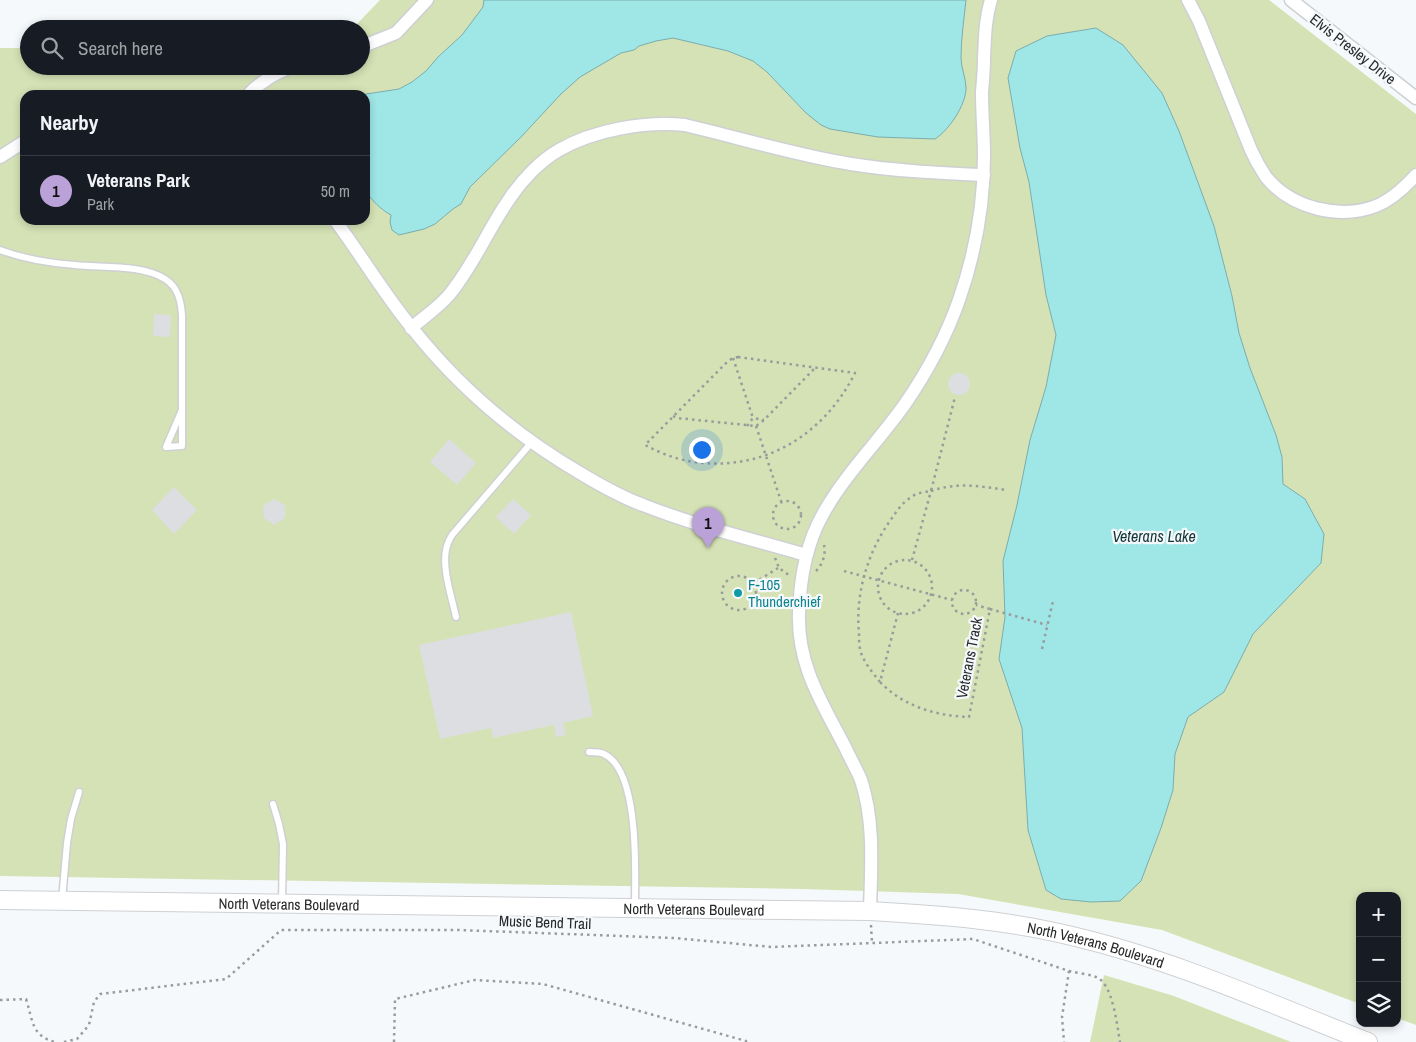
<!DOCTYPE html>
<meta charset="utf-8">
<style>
body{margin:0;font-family:"Archivo Narrow",sans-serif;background:#242831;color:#f1f3f6}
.controls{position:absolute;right:15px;bottom:15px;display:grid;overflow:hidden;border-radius:10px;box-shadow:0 2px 8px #0003}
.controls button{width:45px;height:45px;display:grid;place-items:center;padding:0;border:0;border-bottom:1px solid #363941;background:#171b24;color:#f1f3f6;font:25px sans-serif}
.you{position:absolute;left:701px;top:449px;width:18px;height:18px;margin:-12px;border:4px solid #fff;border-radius:50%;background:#1a73e8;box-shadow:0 0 0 8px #1a73e833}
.badge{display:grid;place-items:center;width:32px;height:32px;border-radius:50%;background:#baa2d9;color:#111;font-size:16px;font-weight:700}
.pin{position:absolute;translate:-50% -41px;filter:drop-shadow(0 1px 2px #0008)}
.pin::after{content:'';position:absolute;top:26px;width:18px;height:15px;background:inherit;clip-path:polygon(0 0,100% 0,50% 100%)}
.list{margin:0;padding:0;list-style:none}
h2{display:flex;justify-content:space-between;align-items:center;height:65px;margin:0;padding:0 20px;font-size:21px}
h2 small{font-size:16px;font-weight:400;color:#9ea1a6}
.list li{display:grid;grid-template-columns:32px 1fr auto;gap:15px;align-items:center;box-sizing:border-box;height:70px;padding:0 20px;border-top:1px solid #363941}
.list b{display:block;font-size:19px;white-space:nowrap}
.list p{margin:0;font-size:16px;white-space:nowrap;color:#9ea1a6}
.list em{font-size:16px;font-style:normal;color:#9ea1a6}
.icon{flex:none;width:28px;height:28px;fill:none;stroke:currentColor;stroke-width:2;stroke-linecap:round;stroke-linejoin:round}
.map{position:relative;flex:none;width:1416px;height:1042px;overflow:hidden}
.search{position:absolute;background:#171b24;box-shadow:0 2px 8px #0003;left:20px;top:20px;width:350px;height:55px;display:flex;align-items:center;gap:12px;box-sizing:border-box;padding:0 18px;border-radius:28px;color:#9ea1a6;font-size:19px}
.panel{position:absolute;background:#171b24;box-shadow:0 2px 8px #0003;left:20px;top:90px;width:350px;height:135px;border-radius:15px}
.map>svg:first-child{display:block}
.green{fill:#d5e2b5;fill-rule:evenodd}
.water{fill:#9fe6e7;stroke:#7badae}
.building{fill:#dcdee1}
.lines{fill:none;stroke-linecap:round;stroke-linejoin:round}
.lane-casing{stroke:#ced0d3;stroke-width:9}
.street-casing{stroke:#ced0d3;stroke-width:15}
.secondary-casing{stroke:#ced0d3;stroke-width:20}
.path{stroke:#999b9c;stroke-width:2.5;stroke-dasharray:2.5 4;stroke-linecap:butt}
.lane{stroke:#fff;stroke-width:6}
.street{stroke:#fff;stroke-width:12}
.secondary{stroke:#fff;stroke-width:18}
.culture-dot{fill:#0f9aa8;stroke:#f6f9fb;stroke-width:2}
.labels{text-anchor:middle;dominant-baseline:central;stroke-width:4.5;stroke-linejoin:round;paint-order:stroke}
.street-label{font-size:15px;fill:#272829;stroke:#f6f9fb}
.culture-label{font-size:15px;fill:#0d838f;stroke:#f6f9fb;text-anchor:start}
.water-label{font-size:16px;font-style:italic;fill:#133637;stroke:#f6f9fb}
</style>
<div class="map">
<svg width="1416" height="1042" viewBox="0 0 1416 1042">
<rect width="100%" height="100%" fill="#f6f9fb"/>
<g class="green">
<path d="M380,0H1269L1416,114V1025L1397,1018V896H1360V1004L1162,930L958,894L803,889L0,876V48H29V66H361V29H337L355,26ZM25,95H365V220H25Z"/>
<path d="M1104,975L1174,996L1291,1042H1090Z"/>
</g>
<g class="water">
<path d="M484,0H966C964,19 961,39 961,58C961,68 966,78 966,88C966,105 949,130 935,139L878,137L830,129L821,125L806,113L767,72L753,61L728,51L673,38L656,41L639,46L634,50L621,53L580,77L561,94L521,137L470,187L461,204L453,209L435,224L424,229L399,235L392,230L390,222L391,215C380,209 373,201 365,191V95H360L399,89L412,82L426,71L438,57L462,35L483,7Z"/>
<path d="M1096,28L1123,45L1162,93L1179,131L1214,226L1232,296L1239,333L1250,368L1276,435L1282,457L1283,484L1305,499L1324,534L1321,563L1253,634L1224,692L1188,717L1175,754L1173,790L1161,828L1141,881L1120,901L1091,902L1061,899L1046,890L1028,830L1022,728L999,659L1005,617L1003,561L1017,505L1030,440L1046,387L1056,335L1046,295L1029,182L1020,148L1008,78L1016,51L1047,36Z"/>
</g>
<g class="building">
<path d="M154,314L171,315L170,337L153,336Z"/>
<circle cx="959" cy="384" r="11"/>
<path d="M449,439L476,463L457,485L430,462Z"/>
<path d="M174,487L197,510L174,534L152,510Z"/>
<path d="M274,499L285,505V518L274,525L264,518L263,511L264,505Z"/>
<path d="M513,499L531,515L514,534L496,517Z"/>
<path d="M571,612L593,716L563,723L566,735L556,737L554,725L493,738L491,728L440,739L419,645Z"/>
</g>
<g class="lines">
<defs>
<g id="lane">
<path d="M0,250C24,259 49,263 75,265C101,268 142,264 165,279C178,287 181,301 182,315V446L166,447L182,410"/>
<path d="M456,617C452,598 442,569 446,550C447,544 449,540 452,535L532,442"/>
<path d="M589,752C595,752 600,752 604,754C640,771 635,872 635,906"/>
<path d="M273,804L279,824L283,844L282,903"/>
<path d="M62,900L67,843L71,819L79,792"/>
</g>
<g id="street">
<path d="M1188,0L1199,21L1251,150C1255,159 1260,168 1266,177C1291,208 1339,220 1376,206C1391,200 1405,187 1416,175"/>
<path d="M1291,0L1416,98"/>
<path d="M361,47L396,33L427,0"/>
<path d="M248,95C260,82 278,71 295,66"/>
<path d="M0,157L25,141"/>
<path d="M335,220C361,255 384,294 412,328C458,386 515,435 580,473C600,485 621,497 643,505C696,526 752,539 806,555"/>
<path d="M411,328C424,317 439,307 449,295C474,265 488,229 510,198C522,180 540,161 559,150C594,130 644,121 685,125C740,138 795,155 851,164C895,171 939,173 984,175"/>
<path d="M870,911C871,868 875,822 861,780C857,770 851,760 846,749C823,704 797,666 799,613C800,578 806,544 823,514C845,474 879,441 905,404C927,372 946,337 959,300C975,254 984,205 984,156C984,135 982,114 982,92C983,81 984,70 984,58C985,38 985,19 991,0"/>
</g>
<g id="secondary">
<path id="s1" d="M0,900L870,911C940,915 1011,920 1080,938C1179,962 1273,1005 1368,1042"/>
</g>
</defs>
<use href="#lane" class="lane-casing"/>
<use href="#street" class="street-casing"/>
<use href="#secondary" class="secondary-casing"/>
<g class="path">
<path d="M738,357L855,373C823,437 760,474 688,461C673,458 658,452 645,445L728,361L733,358Z"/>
<path d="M733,358L753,418"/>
<path d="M673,416L677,418L756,426L764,420L816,367"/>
<path d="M747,426L753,418L764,420"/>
<path d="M756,426L781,501"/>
<circle cx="787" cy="515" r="14"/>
<path d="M775,558L779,568L790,576"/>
<circle cx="905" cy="587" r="27"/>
<path d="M912,560L931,491C957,482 980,486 1006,490"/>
<path d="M816,571C823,564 826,554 824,545"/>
<path d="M844,571L952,600"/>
<circle cx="739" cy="593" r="17"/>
<path d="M754,583L778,568"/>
<circle cx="964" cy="602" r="12"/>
<path d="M990,609L1047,625"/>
<path d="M898,613L880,682C903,706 936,716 969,717L990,609L976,605"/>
<path d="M1042,649L1053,601"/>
<path d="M880,682C873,673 865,664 861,653C859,647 859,640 859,634C855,593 868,551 892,518C897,511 902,503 910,498C916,493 924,492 931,491L955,397"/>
<path d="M871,925L872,943"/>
<path d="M1069,971C1077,973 1088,974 1096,977C1113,983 1117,1026 1120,1042"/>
<path d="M0,1000L26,999C33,1020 31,1036 55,1042"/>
<path d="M64,1042L77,1039L89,1025L94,1002L100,994L226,979L281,930H459L674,938L772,947L973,939L1069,971L1062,1017L1064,1042"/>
<path d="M394,1042L395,999L475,980L543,984L746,1041V1042"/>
</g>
<use href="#lane" class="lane"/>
<use href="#street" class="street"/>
<use href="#secondary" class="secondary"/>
</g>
<circle class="culture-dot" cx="738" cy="593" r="5"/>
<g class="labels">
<g class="street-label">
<text transform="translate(1353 49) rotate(38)">Elvis Presley Drive</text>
<text transform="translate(969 658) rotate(-79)">Veterans Track</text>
<text stroke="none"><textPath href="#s1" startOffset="289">North Veterans Boulevard</textPath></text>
<text stroke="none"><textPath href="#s1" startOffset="694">North Veterans Boulevard</textPath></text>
<text transform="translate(545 922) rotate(2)">Music Bend Trail</text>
<text stroke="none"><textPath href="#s1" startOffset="1099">North Veterans Boulevard</textPath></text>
</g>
<g class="culture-label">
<text x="748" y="584">F-105<tspan x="748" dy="17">Thunderchief</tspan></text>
</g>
<g class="water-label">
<text x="1154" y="536">Veterans Lake</text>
</g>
</g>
</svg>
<div class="controls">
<button>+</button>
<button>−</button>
<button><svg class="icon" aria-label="layers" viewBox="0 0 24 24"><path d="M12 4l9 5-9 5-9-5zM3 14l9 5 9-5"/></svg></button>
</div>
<div class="you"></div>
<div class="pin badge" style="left:708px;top:548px">1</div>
<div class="search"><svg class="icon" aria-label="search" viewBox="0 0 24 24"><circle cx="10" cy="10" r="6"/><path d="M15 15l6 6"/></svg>Search here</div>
<section class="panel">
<h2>Nearby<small></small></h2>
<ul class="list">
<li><span class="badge">1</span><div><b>Veterans Park</b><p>Park</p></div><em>50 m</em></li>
</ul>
</section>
</div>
